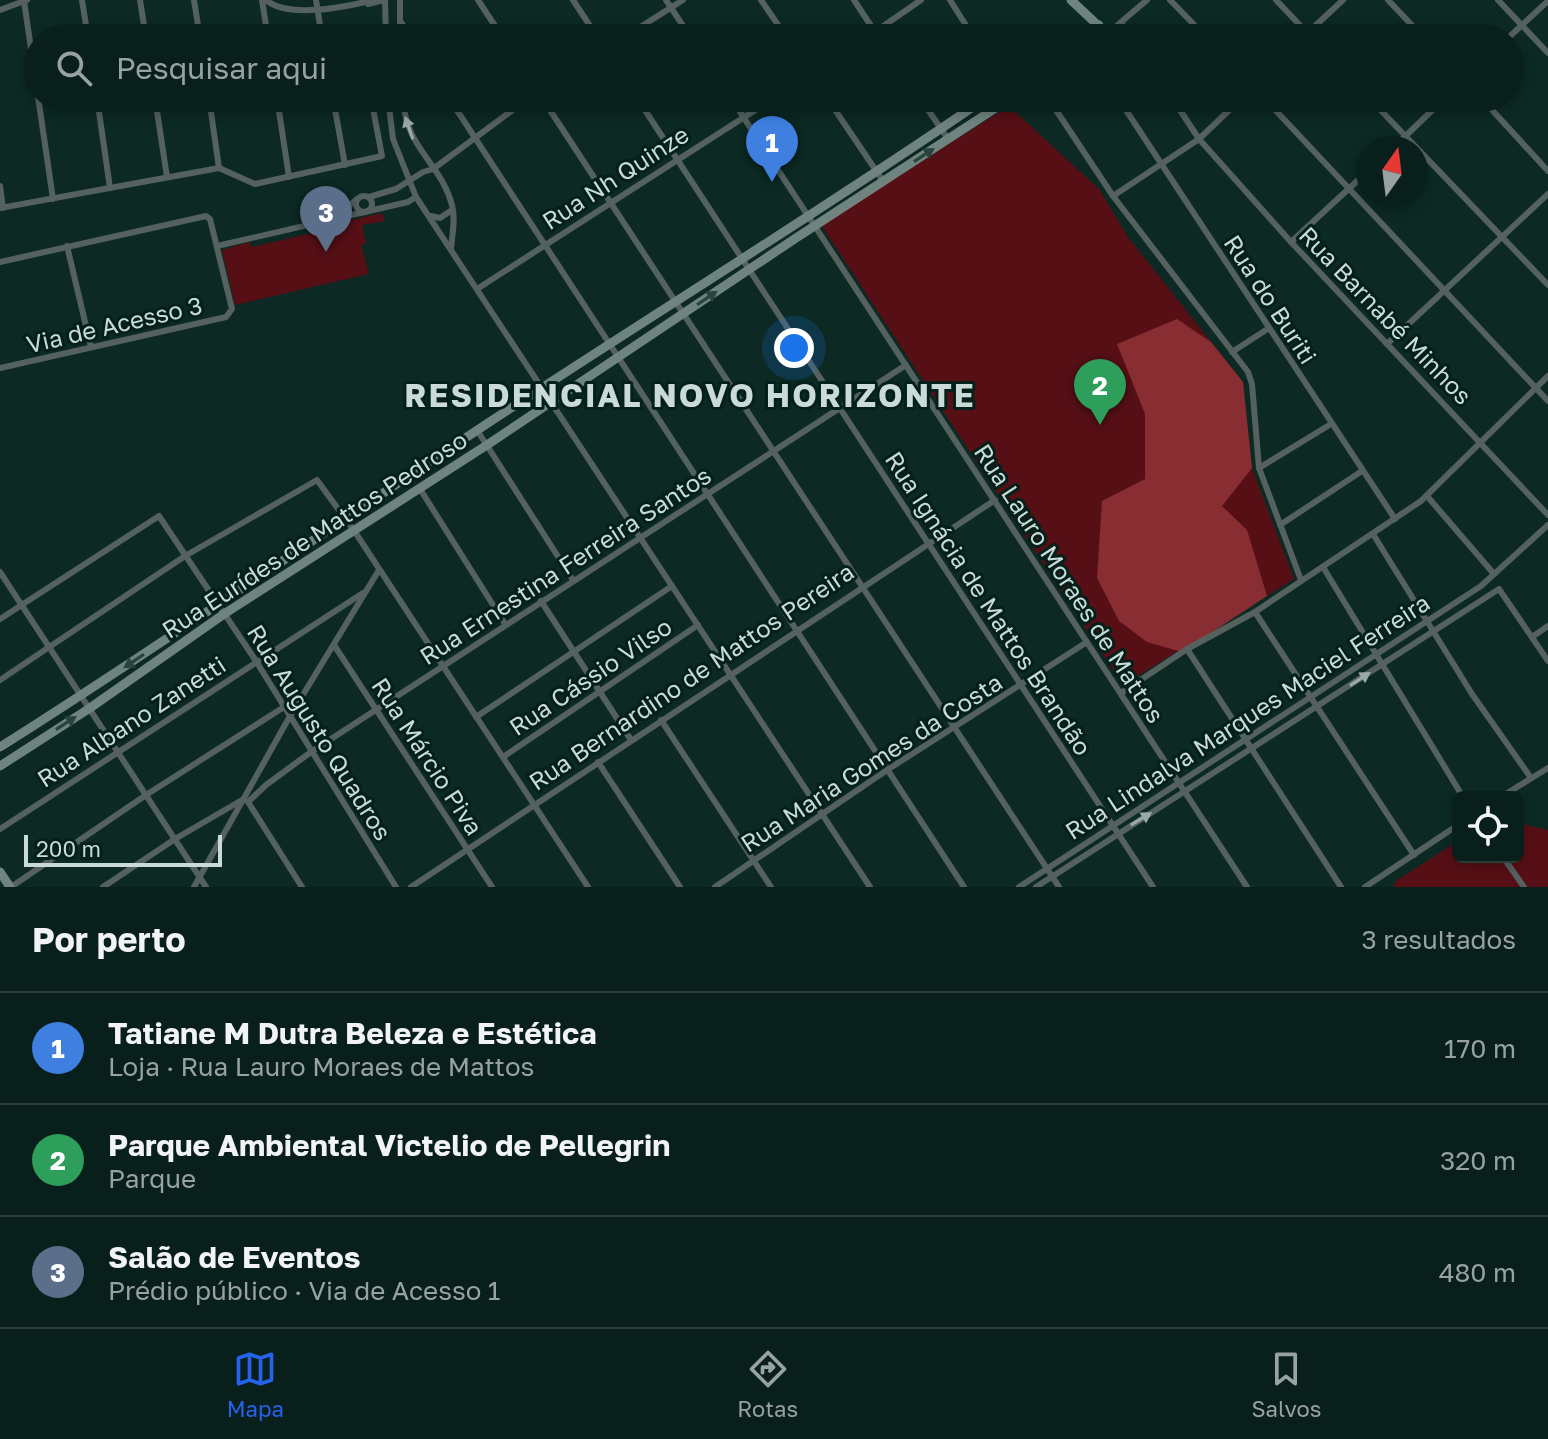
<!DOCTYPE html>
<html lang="pt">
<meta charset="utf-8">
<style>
body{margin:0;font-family:"Golos Text",sans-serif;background:#172c28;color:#f1f3f6}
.controls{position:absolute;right:24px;bottom:24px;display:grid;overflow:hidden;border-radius:12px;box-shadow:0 4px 12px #0003}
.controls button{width:72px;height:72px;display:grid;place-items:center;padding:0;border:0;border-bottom:2px solid #293d3a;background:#091f1b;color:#f1f3f6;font:40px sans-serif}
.compass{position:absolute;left:1356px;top:136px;width:72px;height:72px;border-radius:50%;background:#091f1b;box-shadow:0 4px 12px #0003;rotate:14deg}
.scale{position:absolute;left:24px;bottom:20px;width:198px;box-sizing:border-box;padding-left:8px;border:4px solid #cadad6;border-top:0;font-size:22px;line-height:28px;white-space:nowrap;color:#cadad6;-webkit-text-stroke:6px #03201a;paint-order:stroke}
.you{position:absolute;left:794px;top:348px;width:28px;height:28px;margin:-20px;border:6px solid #fff;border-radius:50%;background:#1a73e8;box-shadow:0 0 0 12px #1a73e833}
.badge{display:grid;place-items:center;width:52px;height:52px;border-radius:50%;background:#2563eb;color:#fff;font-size:26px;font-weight:700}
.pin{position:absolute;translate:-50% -66px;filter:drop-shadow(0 2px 4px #0008)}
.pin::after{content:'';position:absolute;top:42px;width:28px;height:24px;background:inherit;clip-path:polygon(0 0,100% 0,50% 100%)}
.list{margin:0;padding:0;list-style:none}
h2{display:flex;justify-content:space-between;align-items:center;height:104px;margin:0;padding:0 32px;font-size:34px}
h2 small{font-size:26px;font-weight:400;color:#99a2a3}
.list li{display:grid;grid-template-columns:52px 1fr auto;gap:24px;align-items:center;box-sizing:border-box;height:112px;padding:0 32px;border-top:2px solid #293d3a}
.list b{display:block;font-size:30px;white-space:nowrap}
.list p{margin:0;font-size:26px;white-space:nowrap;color:#99a2a3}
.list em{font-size:26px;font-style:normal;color:#99a2a3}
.icon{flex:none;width:44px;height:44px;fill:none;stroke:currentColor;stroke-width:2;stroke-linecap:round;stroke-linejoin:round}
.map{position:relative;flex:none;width:1548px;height:887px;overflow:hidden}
.search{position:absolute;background:#091f1b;box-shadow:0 4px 12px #0003;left:24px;right:24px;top:24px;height:88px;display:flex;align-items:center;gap:20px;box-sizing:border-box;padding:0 28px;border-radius:44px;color:#99a2a3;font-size:30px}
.sheet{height:440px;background:#091f1b}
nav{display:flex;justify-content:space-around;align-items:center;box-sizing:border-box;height:112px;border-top:2px solid #293d3a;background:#091f1b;font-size:22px;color:#99a2a3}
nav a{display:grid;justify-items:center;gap:4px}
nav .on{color:#2563eb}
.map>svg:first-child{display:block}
.green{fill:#560f15}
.forest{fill:#882d31}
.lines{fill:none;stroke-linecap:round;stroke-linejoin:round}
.street{stroke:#54615e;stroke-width:6}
.secondary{stroke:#6f847f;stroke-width:9}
.oneway{fill:#9baaa6}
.oneway2{fill:#29433d}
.labels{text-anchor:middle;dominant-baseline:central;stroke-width:6;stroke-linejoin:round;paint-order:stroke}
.street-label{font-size:24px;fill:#cadad6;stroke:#03201a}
.district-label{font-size:32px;font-weight:bold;letter-spacing:2px;fill:#cadad6;stroke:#03201a}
</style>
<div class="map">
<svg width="1548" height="887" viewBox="0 0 1548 887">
<rect width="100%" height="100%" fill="#0c2924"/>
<g class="green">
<path d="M1009,106L1099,189L1128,237L1243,382L1252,468L1294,579L1123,685L821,225Z"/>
<path d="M382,213L385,221L362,225L366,243L361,245L369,274L235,305L222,250L249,242L252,247L329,229V225Z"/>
<path d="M1518,823L1548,830V887H1393L1396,881L1458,841V857H1518Z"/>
</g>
<path class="forest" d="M1177,319L1211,342L1243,382L1252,468L1222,506L1247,530L1267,596L1182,652L1147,642L1119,621L1097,578L1102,501L1145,479V414L1117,344Z"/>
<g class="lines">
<g class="street">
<path d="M82,0L88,38"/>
<path d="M140,0L146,38"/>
<path d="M194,0L200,38"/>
<path d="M262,0L268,38"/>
<path d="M266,0C288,19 346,7 373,0"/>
<path d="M316,0L322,38"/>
<path d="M385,0L386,38"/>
<path d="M400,0V38"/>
<path d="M478,0L503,38"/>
<path d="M573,0L598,38"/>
<path d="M666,0L691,38"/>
<path d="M761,0L787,38"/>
<path d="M854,0L879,38"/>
<path d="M950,0L974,38"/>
<path d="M1170,0L1207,38"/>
<path d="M1276,0L1312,38"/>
<path d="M1388,0L1424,38"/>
<path d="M1498,0L1548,53"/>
<path d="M24,1L53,199"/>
<path d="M368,4L384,0"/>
<path d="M0,10L27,0"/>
<path d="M401,22L411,38"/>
<path d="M1122,24L1132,38"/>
<path d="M1107,34L1147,0"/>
<path d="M623,38L683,0"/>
<path d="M866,38L921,0"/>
<path d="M1302,38L1343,0"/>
<path d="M1508,38L1548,1"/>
<path d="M97,98L110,188"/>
<path d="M155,98L167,177"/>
<path d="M209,98L219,168"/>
<path d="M277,98L289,177"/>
<path d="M333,98L345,165"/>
<path d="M388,98L393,139L416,197L870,887"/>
<path d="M403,98C405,148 441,163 452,205C456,219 452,235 451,249"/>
<path d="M449,98L964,887"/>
<path d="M542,98L1059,887"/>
<path d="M637,98L1153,887"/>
<path d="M731,98L1247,887"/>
<path d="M827,98L883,181"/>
<path d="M920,98L948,139"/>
<path d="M1048,98L1113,196L1248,372L1252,384L1259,468L1301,580"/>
<path d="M1118,98L1395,519"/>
<path d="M1172,98L1199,139L1291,242L1548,515"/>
<path d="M1264,98L1548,401"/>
<path d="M1369,98L1548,285"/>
<path d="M1481,98L1548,171"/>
<path d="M1393,148L1445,98"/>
<path d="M219,168L255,184L382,156L371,98"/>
<path d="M0,186L3,208"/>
<path d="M1113,196L1199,139L1242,98"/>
<circle cx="364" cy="204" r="8"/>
<path d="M369,197L396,189L423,172L433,169L529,98"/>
<path d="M0,208L219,168"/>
<path d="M431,216L440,218L452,210"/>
<path d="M335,217L357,199"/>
<path d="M1291,242L1368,171"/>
<path d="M67,246L91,347"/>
<path d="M217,246L408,202L416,197"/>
<path d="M0,262L206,216L210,219L232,309L226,317L0,368"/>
<path d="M477,289L774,98"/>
<path d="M1387,344L1548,194"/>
<path d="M1232,352L1269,328"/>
<path d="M477,430L573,580"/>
<path d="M1259,468L1331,424"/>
<path d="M420,489L505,624"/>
<path d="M1427,496L1494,574"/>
<path d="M1280,525L1362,471"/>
<path d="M1373,534L1472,694L1531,778"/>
<path d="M1323,567L1463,797"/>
<path d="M0,572L206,887"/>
<path d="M541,601L631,740"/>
<path d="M1255,612L1414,855"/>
<path d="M0,619L159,516L256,661L396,887"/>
<path d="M1532,637L1548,626"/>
<path d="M334,645L492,887"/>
<path d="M1187,649L1341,887"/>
<path d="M0,680L185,556L317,480L355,532L588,887"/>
<path d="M1121,693L1187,649L1255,612L1421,501L1548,376"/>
<path d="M476,717L672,586"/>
<path d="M661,720L771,887"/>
<path d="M503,757L698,625"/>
<path d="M598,762L680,887"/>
<path d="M1501,797L1548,768"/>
<path d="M248,802L266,785L311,752L906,365"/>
<path d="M248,802L302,887"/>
<path d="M0,829L363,593"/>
<path d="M1503,857L1524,887"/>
<path d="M11,887L146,795L284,707"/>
<path d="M103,887L175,839L242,800"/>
<path d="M194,887L290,716L379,570"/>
<path d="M411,887L995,500"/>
<path d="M715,887L887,770L1087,642"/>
<path d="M1019,887L1481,586L1548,525"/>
<path d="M1036,887L1499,589L1548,661"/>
<path d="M1365,887L1458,825"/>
</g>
<g class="secondary">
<path d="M1071,0L1107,34L1102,38"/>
<path d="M1078,38L1099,25"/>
<path d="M0,747C162,645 319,535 479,429C647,318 820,212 986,98"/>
<path d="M0,766L90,708L224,614L487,445L796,238L1011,98"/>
<path d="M0,872L10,887"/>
</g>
</g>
<defs><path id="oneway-solid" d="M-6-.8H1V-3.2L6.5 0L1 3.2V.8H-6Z" transform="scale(2)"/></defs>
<g class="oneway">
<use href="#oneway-solid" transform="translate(409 128) rotate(-109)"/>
<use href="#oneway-solid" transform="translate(1360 679) rotate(-33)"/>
<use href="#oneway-solid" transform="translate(1141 819) rotate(-31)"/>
</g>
<g class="oneway2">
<use href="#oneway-solid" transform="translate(924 155) rotate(-33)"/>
<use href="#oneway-solid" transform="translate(707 298) rotate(-34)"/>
<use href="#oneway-solid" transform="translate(134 661) rotate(146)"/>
<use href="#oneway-solid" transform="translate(66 723) rotate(-33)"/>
</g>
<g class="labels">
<g class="street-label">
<text transform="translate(615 177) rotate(-33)">Rua Nh Quinze</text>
<text transform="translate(1271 299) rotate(57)">Rua do Buriti</text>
<text transform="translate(1386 315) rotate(46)">Rua Barnabé Minhos</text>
<text transform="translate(114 324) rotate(-13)">Via de Acesso 3</text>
<text transform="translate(314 534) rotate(-33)">Rua Eurídes de Mattos Pedroso</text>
<text transform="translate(565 565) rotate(-33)">Rua Ernestina Ferreira Santos</text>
<text transform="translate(1070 583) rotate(57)">Rua Lauro Moraes de Mattos</text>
<text transform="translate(989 603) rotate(57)">Rua Ignácia de Mattos Brandão</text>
<text transform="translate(590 676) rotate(-34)">Rua Cássio Vilso</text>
<text transform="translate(691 676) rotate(-34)">Rua Bernardino de Mattos Pereira</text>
<text transform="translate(1247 716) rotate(-33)">Rua Lindalva Marques Maciel Ferreira</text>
<text transform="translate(131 721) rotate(-33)">Rua Albano Zanetti</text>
<text transform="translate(320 732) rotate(58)">Rua Augusto Quadros</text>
<text transform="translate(428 756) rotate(57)">Rua Márcio Piva</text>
<text transform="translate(871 762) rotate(-33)">Rua Maria Gomes da Costa</text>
</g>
<g class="district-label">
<text x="690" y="395">RESIDENCIAL NOVO HORIZONTE</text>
</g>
</g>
</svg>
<div class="controls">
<button><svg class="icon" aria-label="locate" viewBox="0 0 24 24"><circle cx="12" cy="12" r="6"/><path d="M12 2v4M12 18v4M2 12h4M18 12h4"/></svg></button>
</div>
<svg class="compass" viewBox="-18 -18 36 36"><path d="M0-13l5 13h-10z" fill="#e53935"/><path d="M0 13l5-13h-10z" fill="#99a2a3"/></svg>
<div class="scale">200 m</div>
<div class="you"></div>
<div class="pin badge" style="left:772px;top:182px;background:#3f7fe0">1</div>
<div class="pin badge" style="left:1100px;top:425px;background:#2e9e5b">2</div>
<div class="pin badge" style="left:326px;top:252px;background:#5c6f8a">3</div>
<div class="search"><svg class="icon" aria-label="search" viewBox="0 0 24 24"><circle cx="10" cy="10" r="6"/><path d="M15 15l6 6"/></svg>Pesquisar aqui</div>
</div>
<section class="sheet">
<h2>Por perto<small>3 resultados</small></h2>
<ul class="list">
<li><span class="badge" style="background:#3f7fe0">1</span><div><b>Tatiane M Dutra Beleza e Estética</b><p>Loja · Rua Lauro Moraes de Mattos</p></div><em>170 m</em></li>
<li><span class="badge" style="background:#2e9e5b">2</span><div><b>Parque Ambiental Victelio de Pellegrin</b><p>Parque</p></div><em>320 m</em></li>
<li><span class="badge" style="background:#5c6f8a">3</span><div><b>Salão de Eventos</b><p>Prédio público · Via de Acesso 1</p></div><em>480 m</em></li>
</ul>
</section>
<nav>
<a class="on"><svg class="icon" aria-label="map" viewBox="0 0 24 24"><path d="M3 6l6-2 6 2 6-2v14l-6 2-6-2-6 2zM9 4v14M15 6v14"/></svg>Mapa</a>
<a><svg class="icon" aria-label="directions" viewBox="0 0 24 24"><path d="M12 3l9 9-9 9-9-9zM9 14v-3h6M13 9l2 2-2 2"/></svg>Rotas</a>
<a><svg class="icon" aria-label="saved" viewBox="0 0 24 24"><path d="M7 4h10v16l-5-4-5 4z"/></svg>Salvos</a>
</nav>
